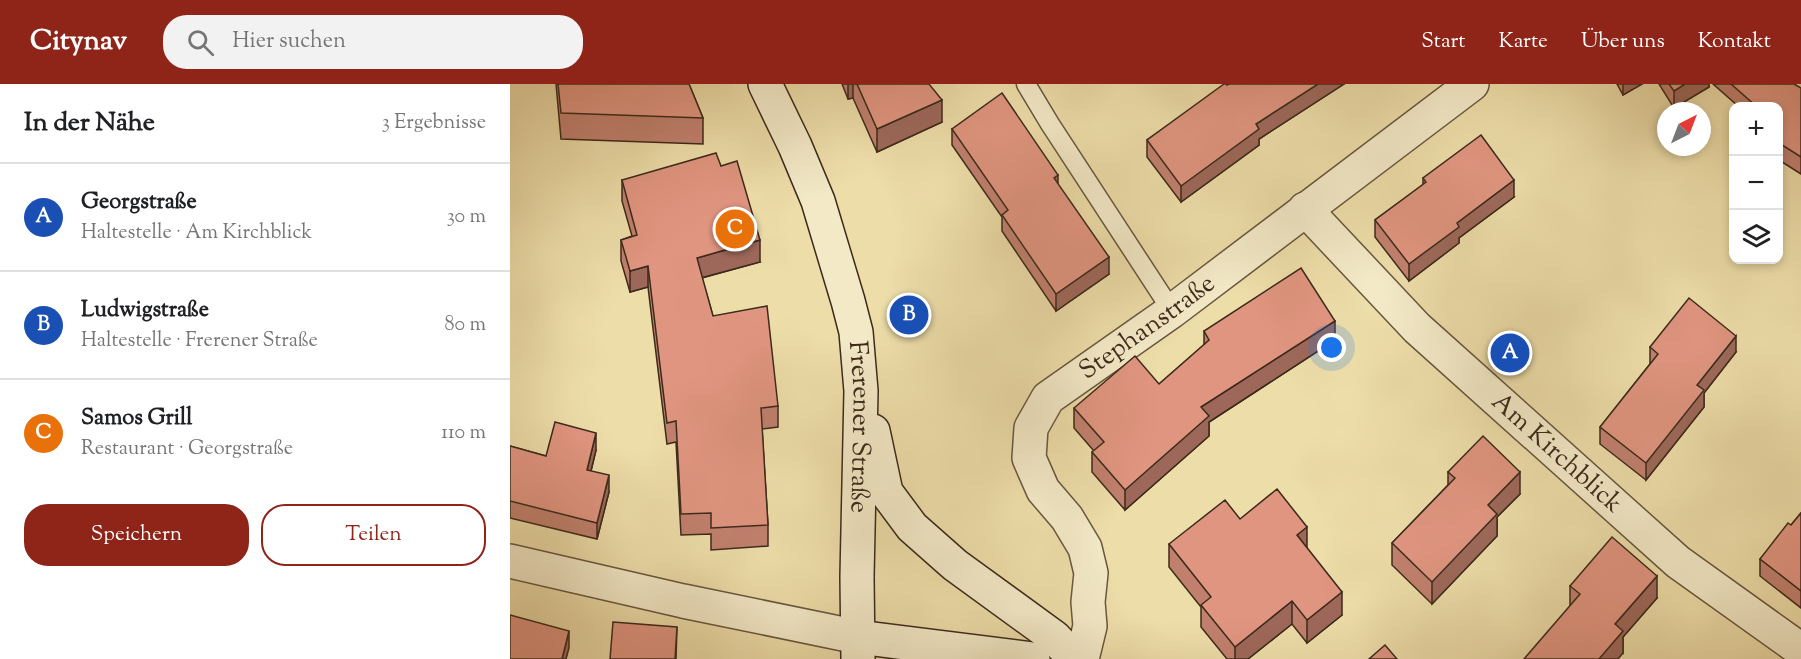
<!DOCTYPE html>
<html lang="de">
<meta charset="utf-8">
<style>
body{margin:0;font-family:"Sorts Mill Goudy",serif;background:#f2f2f2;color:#202124}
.controls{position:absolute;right:18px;top:18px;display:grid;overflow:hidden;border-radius:12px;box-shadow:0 3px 9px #0003}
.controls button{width:54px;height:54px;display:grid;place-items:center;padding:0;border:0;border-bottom:2px solid #e0e0e0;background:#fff;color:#202124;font:30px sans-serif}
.compass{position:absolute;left:1147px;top:18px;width:54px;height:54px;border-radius:50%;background:#fff;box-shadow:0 3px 9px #0003;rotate:42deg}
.you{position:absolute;left:822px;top:264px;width:21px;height:21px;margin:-15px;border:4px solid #fff;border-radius:50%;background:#1a73e8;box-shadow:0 0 0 9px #1a73e833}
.badge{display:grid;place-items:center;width:39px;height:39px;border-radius:50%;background:#8f2418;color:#fff;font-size:20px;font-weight:700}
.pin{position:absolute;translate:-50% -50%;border:3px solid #fff;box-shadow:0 2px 6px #0006}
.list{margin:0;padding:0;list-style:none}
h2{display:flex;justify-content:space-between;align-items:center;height:78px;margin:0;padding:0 24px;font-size:26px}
h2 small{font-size:20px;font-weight:400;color:#757577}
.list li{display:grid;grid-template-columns:39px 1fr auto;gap:18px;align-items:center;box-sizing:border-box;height:108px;padding:0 24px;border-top:2px solid #e0e0e0}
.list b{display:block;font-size:22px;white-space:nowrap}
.list p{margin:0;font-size:20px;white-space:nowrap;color:#757577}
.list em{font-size:20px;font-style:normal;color:#757577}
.actions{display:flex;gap:12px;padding:18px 24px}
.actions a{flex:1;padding:14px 0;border:2px solid #8f2418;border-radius:24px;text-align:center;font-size:21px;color:#8f2418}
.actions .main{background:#8f2418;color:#fff}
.icon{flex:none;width:33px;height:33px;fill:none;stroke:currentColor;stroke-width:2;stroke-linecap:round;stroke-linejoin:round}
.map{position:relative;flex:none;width:1291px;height:575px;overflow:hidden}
header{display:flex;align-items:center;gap:36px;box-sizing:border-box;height:84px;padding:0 30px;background:#8f2418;color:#fff}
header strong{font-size:28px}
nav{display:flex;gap:33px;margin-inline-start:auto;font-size:21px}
.search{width:420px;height:54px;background:#f2f2f2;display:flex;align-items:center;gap:15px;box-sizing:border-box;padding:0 21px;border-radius:24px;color:#757577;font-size:22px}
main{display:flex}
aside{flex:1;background:#fff}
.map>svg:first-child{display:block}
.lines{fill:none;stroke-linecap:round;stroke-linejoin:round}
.lane-casing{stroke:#68573e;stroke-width:21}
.street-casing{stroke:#68573e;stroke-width:36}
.secondary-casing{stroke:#3c2a1b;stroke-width:36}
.lane{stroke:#f3e9c7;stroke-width:18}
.street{stroke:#f3e9c7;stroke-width:33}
.secondary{stroke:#f3e9c7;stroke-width:33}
.wall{fill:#c1806e;stroke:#3c2a1b;stroke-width:1.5}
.shaded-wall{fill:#9d685a;stroke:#3c2a1b;stroke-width:1.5}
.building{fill:#e09580;stroke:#3c2a1b;stroke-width:1.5}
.labels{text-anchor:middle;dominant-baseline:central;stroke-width:5;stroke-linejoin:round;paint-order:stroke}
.street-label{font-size:26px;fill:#3c2a1b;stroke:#f3e9c7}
</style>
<header>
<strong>Citynav</strong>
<div class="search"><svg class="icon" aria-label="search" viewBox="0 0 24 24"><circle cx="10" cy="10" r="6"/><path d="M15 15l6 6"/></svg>Hier suchen</div>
<nav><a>Start</a><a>Karte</a><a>Über uns</a><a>Kontakt</a></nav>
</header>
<main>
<aside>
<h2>In der Nähe<small>3 Ergebnisse</small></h2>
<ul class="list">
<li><span class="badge" style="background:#1a4fb4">A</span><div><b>Georgstraße</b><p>Haltestelle · Am Kirchblick</p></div><em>30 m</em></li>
<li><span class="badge" style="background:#1a4fb4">B</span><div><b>Ludwigstraße</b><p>Haltestelle · Frerener Straße</p></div><em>80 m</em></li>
<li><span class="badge" style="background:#e8710a">C</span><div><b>Samos Grill</b><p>Restaurant · Georgstraße</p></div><em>110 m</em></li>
</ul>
<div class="actions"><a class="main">Speichern</a><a>Teilen</a></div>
</aside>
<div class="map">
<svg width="1291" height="575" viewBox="0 0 1291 575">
<rect width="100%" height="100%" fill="#eddda9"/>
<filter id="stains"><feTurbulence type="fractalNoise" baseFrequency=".00333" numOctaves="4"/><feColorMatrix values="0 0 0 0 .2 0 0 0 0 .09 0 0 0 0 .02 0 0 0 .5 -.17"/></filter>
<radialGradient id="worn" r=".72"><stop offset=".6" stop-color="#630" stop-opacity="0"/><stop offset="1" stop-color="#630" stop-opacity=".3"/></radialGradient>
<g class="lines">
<defs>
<path id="lane" d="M516,0L540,40L662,227"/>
<g id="street">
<path id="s1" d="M795,125L907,244L1168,478L1291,566"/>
<path d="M0,477L173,517L348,553"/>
<path id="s2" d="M572,575L580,542L578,518L581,489L575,464L557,434L533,406L519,374L521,344L538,314L662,227L962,0"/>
</g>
<g id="secondary">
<path id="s3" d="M255,0L285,62L308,117L338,217L346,248L351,307L347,493L348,575"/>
<path d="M363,347L376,408L402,443L445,481L544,553L565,575"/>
<path d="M348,553L523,575"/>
</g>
</defs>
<use href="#lane" class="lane-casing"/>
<use href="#street" class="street-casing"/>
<use href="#secondary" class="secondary-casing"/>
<use href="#lane" class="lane"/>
<use href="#street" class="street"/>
<use href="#secondary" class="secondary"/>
</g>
<g class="wall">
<path d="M46,0H179L193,34V60L51,55Z"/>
<path d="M332,0H419L432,38L367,68L343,14L338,15Z"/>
<path d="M719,0H834L749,55V61L671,118L637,73V56Z"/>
<path d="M1107,0H1132L1113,11Z"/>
<path d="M1149,0H1199V3L1164,24Z"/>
<path d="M1203,0H1284L1291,4V90L1269,76V22H1228Z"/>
<path d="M442,45L548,101L599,190L546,227L492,147V133L442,61Z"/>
<path d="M913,94L1004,113L949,154V159L899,197L865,153V136L913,101Z"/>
<path d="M112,96L250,178L192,194L203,232L268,322V343L252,345L258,441V462L201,466V450L171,451L166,358L157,360L138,203L120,208L111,177V156L122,152L112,117Z"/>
<path d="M694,247L825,256L699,338V352L615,426L582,388V368L584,367L564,344V324L649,300L694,261Z"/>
<path d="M1140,263L1226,268L1194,309V323L1136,396L1090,360V343L1140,280Z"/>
<path d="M0,362L36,372L86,366L81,387L99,408L87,455L0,434Z"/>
<path d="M938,388L1010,410L987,433V452L922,520L882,481V459L938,401Z"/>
<path d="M1291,429V524L1250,492V475L1281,441Z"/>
<path d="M730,435L797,464L832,531L797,559L782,540L738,575H717L691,543V523L659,483V460Z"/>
<path d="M1060,502L1147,514L1113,553V569L1060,522Z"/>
</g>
<g class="shaded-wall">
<path d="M338,0H343V14L338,15Z"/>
<path d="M808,0H834L749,55V61L671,118V102L746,40Z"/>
<path d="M1113,0H1132L1113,11Z"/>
<path d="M1175,0H1199V3L1164,24V7Z"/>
<path d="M432,16V38L367,68V45Z"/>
<path d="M548,91V108L544,94Z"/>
<path d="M1004,96V113L949,154V159L899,197V180L947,139Z"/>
<path d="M250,156V178L187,195V174Z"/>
<path d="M599,173V190L546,227V210Z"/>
<path d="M138,182V203L120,208V187Z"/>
<path d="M825,237V256L699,338V352L615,426V406L691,323Z"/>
<path d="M1226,252V268L1194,309V323L1136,396V379L1187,301Z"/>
<path d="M86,349V366L77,403V386Z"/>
<path d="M1010,388V410L987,433V452L922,520V498L978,421Z"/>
<path d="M99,391V408L87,455V439Z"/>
<path d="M797,443V466L787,451Z"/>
<path d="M1147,492V514L1113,553V569L1108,575H1089L1105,540Z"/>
<path d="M832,508V531L797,559V536Z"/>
<path d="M782,517V540L738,575H725V563Z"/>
<path d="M167,543L166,575H165Z"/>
<path d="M59,547V564L56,575H52Z"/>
</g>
<g class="building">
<path d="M48,0H179L193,34L51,29Z"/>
<path d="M347,0H419L432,16L367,45Z"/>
<path d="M714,0H716L717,1L719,0H808L746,40L749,45L671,102L637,56Z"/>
<path d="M1159,0H1175L1164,7Z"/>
<path d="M1221,0H1284L1291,4V73L1269,59V22H1246Z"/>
<path d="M492,9L548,91L544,94L599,173L546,210L492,131L498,126L442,45Z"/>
<path d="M971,51L1004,96L947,139L949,143L899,180L865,136L916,98L913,94Z"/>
<path d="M206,69L211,82L227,77L250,156L187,174L203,232L257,222L268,322L251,324L258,441L201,444V429L171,430L166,337L157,339L138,182L120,187L111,156L127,151L112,96Z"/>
<path d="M791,184L825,237L691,323L699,332L615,406L582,368L594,358L564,324L625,272L649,300L699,256L694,247Z"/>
<path d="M1179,214L1226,252L1187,301L1194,306L1136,379L1090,343L1148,270L1140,263Z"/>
<path d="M45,338L86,349L77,386L99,391L87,439L0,417V362L36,372Z"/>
<path d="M973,352L1010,388L978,421L987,430L922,498L882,459L945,394L938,388Z"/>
<path d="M767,405L797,443L787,451L832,508L797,536L782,517L725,563L691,521L701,513L659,460L715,416L730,435Z"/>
<path d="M1291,429V507L1250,475L1278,439L1281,441Z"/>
<path d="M1102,453L1147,492L1105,540L1113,547L1089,575H1014L1070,510L1060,502Z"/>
<path d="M0,531L59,547L52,575H0Z"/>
<path d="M103,538L167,543L165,575H100Z"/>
<path d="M875,561L887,575H859Z"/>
</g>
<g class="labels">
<g class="street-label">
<text stroke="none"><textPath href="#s2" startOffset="406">Stephanstraße</textPath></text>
<text stroke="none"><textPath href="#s3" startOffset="360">Frerener Straße</textPath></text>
<text stroke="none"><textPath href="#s1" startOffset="351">Am Kirchblick</textPath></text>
</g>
</g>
<rect width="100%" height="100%" filter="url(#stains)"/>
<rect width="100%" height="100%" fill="url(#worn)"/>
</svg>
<div class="controls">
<button>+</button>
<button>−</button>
<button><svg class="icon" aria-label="layers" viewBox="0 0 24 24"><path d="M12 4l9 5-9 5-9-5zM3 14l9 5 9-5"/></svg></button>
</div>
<svg class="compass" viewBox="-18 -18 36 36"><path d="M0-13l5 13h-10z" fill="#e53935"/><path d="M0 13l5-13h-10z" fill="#757577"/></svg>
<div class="you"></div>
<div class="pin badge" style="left:1000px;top:269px;background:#1a4fb4">A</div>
<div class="pin badge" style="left:399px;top:231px;background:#1a4fb4">B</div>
<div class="pin badge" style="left:225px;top:145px;background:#e8710a">C</div>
</div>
</main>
